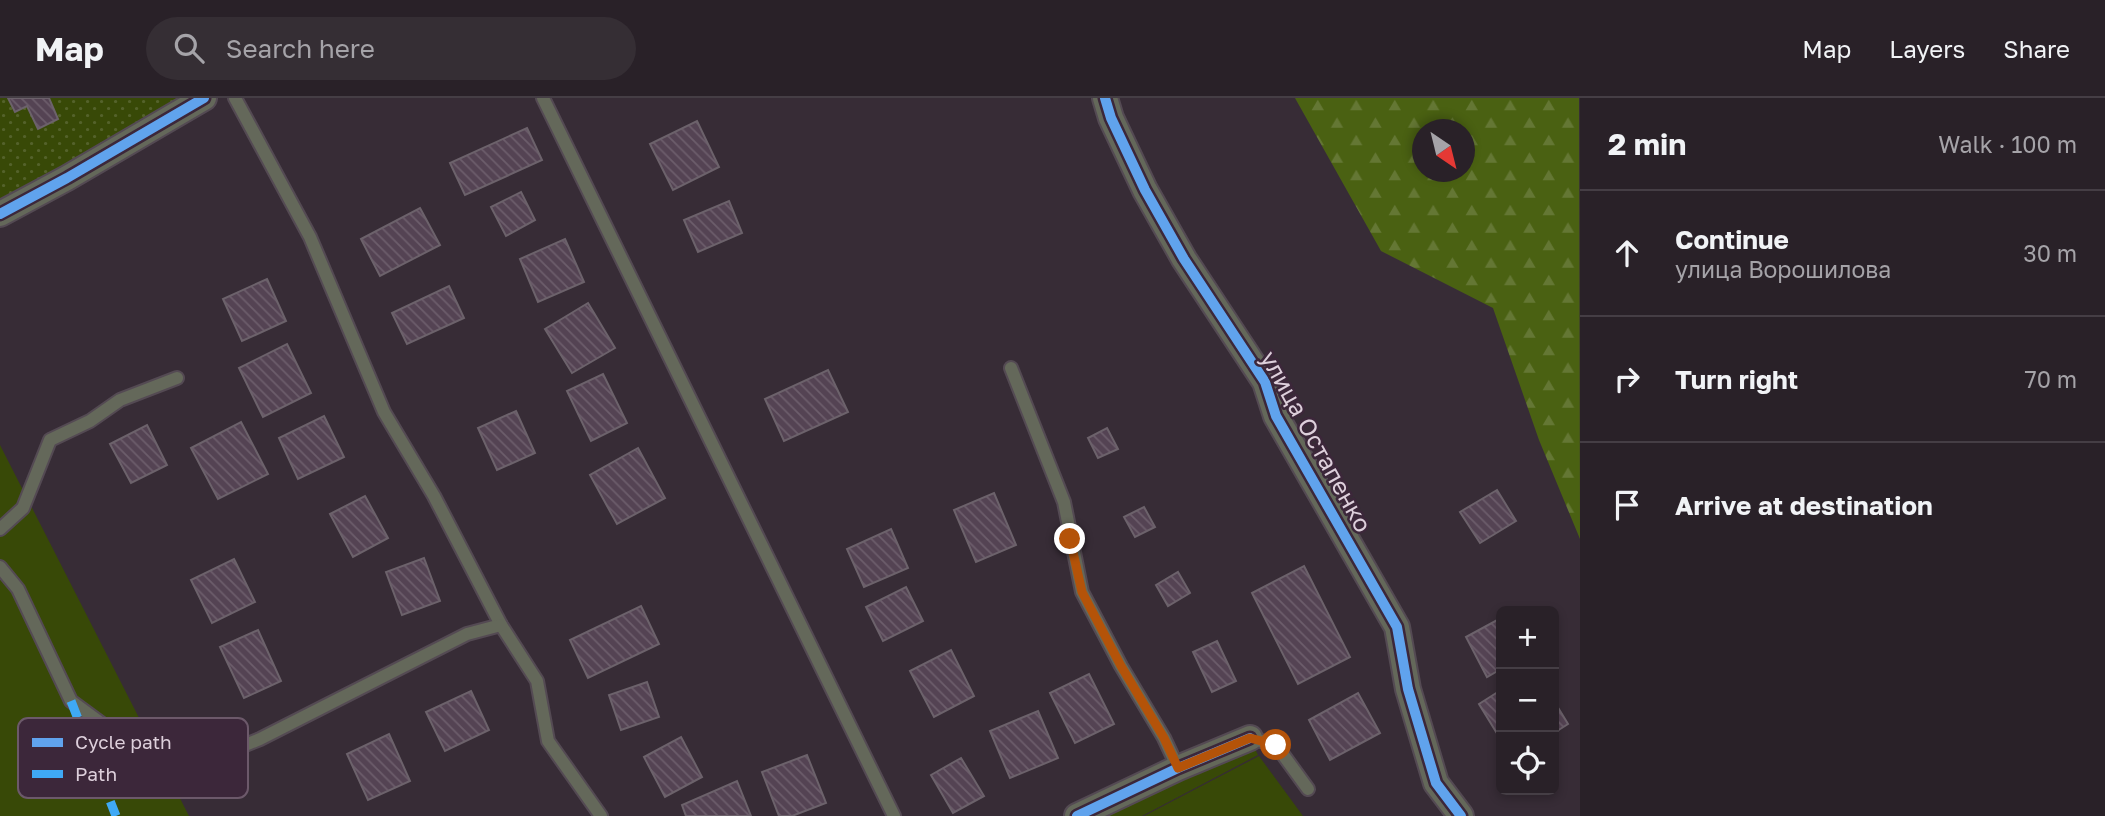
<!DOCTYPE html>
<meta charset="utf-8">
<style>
body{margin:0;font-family:"Golos Text",sans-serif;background:#352e34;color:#f1f3f6}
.controls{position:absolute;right:21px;bottom:21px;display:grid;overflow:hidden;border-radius:10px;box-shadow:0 4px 10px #0003}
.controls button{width:63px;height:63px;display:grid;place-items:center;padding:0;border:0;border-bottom:2px solid #453e45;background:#292128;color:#f1f3f6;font:35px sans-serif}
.compass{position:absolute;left:1412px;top:21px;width:63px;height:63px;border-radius:50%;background:#292128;box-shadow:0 4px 10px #0003;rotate:145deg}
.stop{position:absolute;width:21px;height:21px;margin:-16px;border:5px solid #b45309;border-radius:50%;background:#fff}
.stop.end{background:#b45309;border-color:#fff;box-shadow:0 2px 7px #0008}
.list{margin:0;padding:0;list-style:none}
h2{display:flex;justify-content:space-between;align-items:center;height:91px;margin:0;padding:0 28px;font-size:30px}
h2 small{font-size:23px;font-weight:400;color:#a5a3a8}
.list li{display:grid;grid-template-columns:46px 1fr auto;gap:21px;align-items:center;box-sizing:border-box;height:126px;padding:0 28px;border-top:2px solid #453e45}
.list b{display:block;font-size:26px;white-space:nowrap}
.list p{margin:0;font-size:23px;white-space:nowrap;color:#a5a3a8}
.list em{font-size:23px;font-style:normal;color:#a5a3a8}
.icon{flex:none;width:38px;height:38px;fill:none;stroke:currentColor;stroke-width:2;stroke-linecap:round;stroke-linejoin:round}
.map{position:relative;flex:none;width:1580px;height:718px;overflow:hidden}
header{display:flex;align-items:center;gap:42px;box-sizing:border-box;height:98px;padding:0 35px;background:#292128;border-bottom:2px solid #453e45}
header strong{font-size:33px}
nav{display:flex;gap:38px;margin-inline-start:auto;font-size:24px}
.search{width:490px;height:63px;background:#352e34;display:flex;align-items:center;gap:18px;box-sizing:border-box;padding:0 24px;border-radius:38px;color:#a5a3a8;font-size:26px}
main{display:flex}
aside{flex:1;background:#292128}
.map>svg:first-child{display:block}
.grass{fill:#384907}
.forest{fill:url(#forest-firs);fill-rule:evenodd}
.park{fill:url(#park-dots)}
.building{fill:url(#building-back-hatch);stroke:#6c626b;stroke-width:2}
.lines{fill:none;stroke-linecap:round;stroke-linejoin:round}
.service-casing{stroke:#544a53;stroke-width:16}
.minor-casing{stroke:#544a53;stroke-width:28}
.service{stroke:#64685a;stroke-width:12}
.minor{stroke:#64685a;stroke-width:24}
.quiet{stroke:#3fa9f5;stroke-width:9;stroke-dasharray:18 9;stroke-linecap:butt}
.cycleway-casing{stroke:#3c273a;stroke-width:15}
.cycleway{stroke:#60a3ed;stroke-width:10}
.route{stroke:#b45309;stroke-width:9}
.labels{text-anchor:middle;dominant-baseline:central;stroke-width:5;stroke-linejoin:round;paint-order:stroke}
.street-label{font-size:24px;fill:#ddcfdb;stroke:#3c273a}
.key{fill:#3c273a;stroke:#6c596a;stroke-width:2}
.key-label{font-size:19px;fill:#ddcfdb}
</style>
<header>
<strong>Map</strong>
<div class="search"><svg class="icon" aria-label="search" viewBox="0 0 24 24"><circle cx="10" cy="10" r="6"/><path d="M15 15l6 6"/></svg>Search here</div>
<nav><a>Map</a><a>Layers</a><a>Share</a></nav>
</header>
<main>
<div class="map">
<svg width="1580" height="718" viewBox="0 0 1580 718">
<defs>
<pattern id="forest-firs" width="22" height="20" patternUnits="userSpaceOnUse" patternTransform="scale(1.75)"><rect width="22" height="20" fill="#4a6112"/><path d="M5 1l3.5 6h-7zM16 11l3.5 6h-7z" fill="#647734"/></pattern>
<pattern id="park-dots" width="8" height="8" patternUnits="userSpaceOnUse" patternTransform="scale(1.75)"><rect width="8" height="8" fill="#384907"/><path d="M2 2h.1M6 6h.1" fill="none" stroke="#54622b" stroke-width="1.8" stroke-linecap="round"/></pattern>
<pattern id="building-back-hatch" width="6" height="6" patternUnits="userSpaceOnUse" patternTransform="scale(1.75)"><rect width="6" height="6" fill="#544353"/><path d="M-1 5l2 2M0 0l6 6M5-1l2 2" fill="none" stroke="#6c5d6b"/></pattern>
</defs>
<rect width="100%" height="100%" fill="#372c36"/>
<g class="grass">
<path d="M0,347L189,718H0Z"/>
<path d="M1250,641L1258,657L1142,718H1083Z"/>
<path d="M1259,658L1303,718H1144Z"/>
</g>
<path class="forest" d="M1295,0H1579L1580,441L1539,342L1493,210L1381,153ZM1422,32H1464V74H1422Z"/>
<path class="park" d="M0,0H204L0,116Z"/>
<g class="building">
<path d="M8,0H49L58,21L38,31L27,8L15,14Z"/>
<path d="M697,23L719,69L673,92L650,46Z"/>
<path d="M527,30L542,62L465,97L450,65Z"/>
<path d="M521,94L535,122L506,138L491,109Z"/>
<path d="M729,103L742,135L698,154L684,122Z"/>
<path d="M420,110L440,147L380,178L361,141Z"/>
<path d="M565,141L584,184L538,204L520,161Z"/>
<path d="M267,181L286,223L242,243L223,201Z"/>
<path d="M449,188L464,220L407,246L392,215Z"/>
<path d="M588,205L615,250L572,275L545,231Z"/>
<path d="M287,246L311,295L263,319L239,270Z"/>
<path d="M828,272L848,314L784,343L765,301Z"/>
<path d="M603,276L627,325L591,343L567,293Z"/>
<path d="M516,313L535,355L497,372L478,330Z"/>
<path d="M324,318L344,359L298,381L279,340Z"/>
<path d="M241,324L268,376L218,401L191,350Z"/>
<path d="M147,327L167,367L131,385L110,346Z"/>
<path d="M1107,330L1118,351L1098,360L1088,340Z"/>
<path d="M638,350L665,400L617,426L590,377Z"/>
<path d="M1497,392L1516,423L1480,445L1460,414Z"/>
<path d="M994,395L1016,447L976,464L954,412Z"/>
<path d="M365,398L388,440L353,459L330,416Z"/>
<path d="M1144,409L1155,429L1135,439L1124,419Z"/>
<path d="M891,431L908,470L864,489L847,451Z"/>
<path d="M424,460L440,503L402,517L386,474Z"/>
<path d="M234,461L255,504L212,525L191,482Z"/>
<path d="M1304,468L1350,559L1298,586L1252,495Z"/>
<path d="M1178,474L1190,495L1168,508L1156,487Z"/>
<path d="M906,489L923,523L883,543L866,509Z"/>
<path d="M641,508L659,546L588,580L570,542Z"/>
<path d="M1501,520V571L1487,579L1466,539Z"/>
<path d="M258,532L281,583L244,600L220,549Z"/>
<path d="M1217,543L1236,583L1212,594L1193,554Z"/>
<path d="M951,552L974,598L934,619L910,573Z"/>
<path d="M1089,576L1114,626L1075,645L1050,595Z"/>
<path d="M647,584L659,619L621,632L609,597Z"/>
<path d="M1501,592V642L1479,606Z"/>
<path d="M471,593L489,632L445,653L426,614Z"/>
<path d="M1358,595L1380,635L1330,662L1309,622Z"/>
<path d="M1554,603L1568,626L1554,635Z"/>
<path d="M1038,613L1058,660L1010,680L990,633Z"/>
<path d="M389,636L410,683L368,702L347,656Z"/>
<path d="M681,639L702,679L665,699L644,659Z"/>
<path d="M807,657L826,705L792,718H779L762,674Z"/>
<path d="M961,660L984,698L953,715L931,677Z"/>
<path d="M737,683L751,718H686L682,707Z"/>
</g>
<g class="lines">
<defs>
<g id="service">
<path d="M235,0L310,139L384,314L434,398L501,527L537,583L548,643L601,718"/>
<path d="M543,0L894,718"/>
<path d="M1011,270L1064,404L1082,494L1121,568L1164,640L1178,670"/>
<path d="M0,431L23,410L50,342L90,323L120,302L177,280"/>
<path d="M0,469L18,491L71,603L143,656L211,661L260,641L467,536L501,527"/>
<path d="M1250,640L1276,647L1308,691"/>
</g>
<g id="minor">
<path d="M1105,0L1111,20L1145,92L1184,161L1265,284L1276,318L1397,529L1408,591L1436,685L1461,718"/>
<path d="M0,116L67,80L204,0"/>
<path d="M1077,718L1178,670L1250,640"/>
</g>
</defs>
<use href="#service" class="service-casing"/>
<use href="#minor" class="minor-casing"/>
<use href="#service" class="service"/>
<use href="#minor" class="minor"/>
<path class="quiet" d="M71,603L116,718"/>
<defs>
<g id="cycleway">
<path d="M1105,0L1111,20L1145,92L1184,161L1265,284L1276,318L1397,529L1408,591L1436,685L1461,718"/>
<path d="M0,116L67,80L204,0"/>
<path d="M1077,718L1178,670L1250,640"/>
</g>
</defs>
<use href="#cycleway" class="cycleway-casing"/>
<use href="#cycleway" class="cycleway"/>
</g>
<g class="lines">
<path class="route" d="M1070,441L1082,494L1121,568L1164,640L1178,670L1250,640L1276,647"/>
</g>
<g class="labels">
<g class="street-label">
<text transform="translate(1317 343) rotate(61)">улица Остапенко</text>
</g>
</g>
<rect x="18" y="620" width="230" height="80" rx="10" class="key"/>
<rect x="32" y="640" width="31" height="9" fill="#60a3ed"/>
<rect x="32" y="672" width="31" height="8" fill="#3fa9f5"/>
<g class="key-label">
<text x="75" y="651">Cycle path</text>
<text x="75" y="683">Path</text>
</g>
</svg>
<div class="controls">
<button>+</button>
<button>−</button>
<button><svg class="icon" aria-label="locate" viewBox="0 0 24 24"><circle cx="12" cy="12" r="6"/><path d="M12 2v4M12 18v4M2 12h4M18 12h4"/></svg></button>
</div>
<svg class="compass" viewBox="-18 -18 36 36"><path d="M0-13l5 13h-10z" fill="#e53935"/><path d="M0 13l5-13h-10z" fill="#a5a3a8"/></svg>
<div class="stop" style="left:1276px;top:647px"></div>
<div class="stop end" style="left:1070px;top:441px"></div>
</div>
<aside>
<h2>2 min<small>Walk · 100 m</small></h2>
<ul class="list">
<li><svg class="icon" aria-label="ahead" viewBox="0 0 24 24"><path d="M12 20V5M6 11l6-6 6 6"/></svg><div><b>Continue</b><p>улица Ворошилова</p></div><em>30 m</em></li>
<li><svg class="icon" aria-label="right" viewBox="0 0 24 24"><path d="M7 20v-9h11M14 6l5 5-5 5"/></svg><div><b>Turn right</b></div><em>70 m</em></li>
<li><svg class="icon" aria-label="arrive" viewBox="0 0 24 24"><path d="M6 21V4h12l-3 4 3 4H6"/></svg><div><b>Arrive at destination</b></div></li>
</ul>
</aside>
</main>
